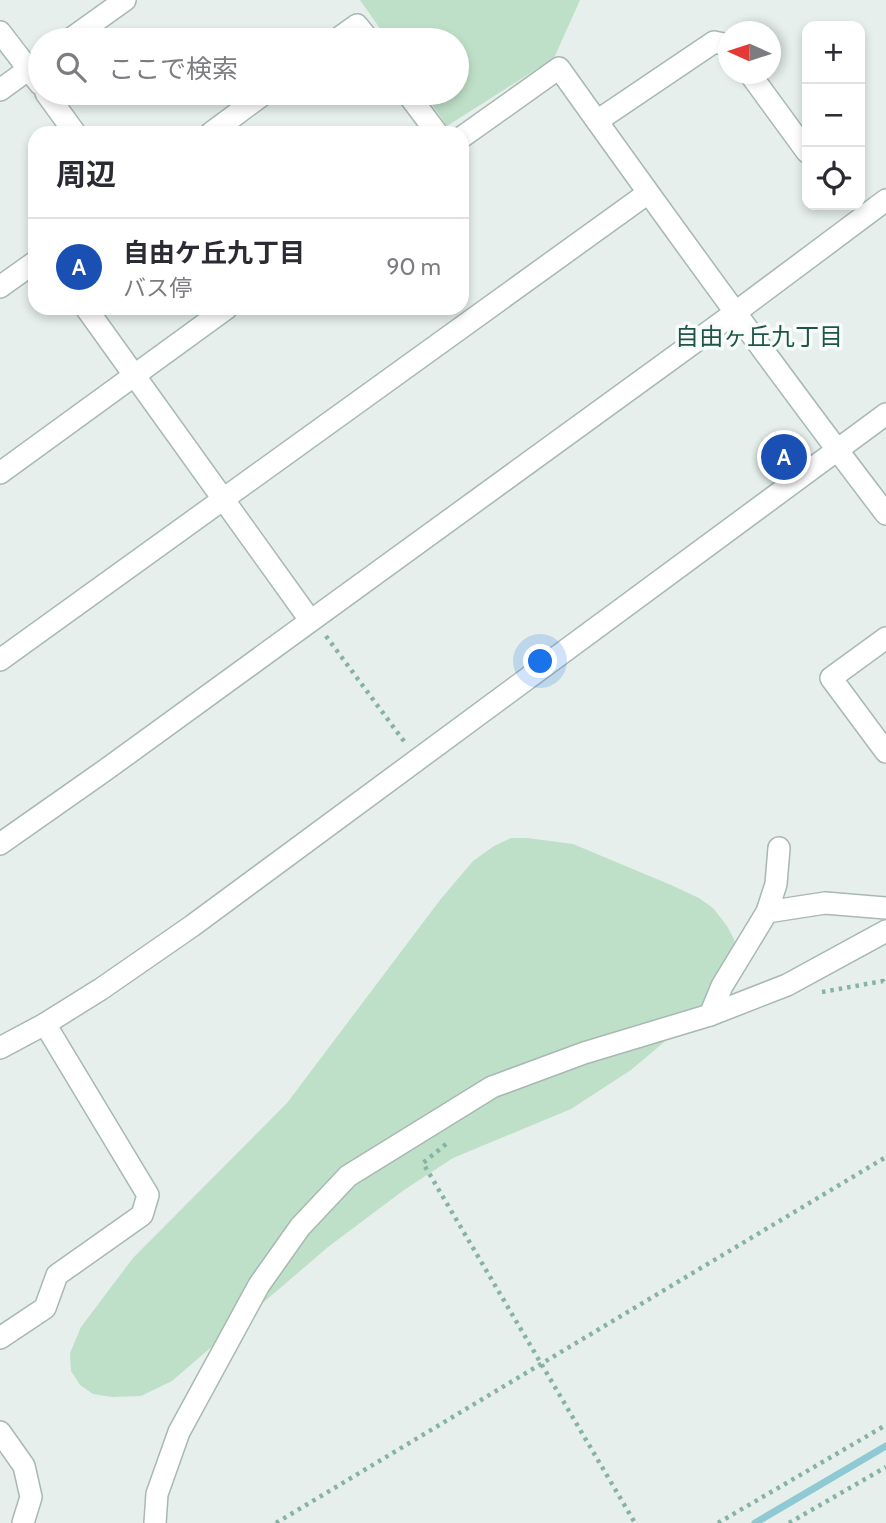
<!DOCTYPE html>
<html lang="ja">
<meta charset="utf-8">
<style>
body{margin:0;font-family:Cabin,"Noto Sans JP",sans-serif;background:#f7f7f7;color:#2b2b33}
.controls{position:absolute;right:21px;top:21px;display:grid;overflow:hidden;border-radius:14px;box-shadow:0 4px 10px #0003}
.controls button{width:63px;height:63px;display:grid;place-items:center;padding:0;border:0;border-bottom:2px solid #e1e1e2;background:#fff;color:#2b2b33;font:35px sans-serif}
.compass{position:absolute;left:718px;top:21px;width:63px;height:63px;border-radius:50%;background:#fff;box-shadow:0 4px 10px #0003;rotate:273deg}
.you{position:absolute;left:541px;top:662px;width:24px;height:24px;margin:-18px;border:5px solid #fff;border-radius:50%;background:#1a73e8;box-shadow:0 0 0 10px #1a73e833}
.badge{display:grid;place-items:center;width:46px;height:46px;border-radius:50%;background:#1a73e8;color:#fff;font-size:23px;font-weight:700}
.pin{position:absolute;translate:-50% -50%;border:4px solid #fff;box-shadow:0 2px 7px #0006}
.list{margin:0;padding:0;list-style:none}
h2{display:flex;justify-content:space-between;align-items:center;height:91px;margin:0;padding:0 28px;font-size:30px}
h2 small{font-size:23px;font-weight:400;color:#7c7c81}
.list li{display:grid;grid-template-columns:46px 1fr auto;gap:21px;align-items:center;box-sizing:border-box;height:98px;padding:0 28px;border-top:2px solid #e1e1e2}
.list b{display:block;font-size:26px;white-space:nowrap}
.list p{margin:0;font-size:23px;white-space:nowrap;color:#7c7c81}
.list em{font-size:23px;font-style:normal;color:#7c7c81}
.icon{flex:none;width:38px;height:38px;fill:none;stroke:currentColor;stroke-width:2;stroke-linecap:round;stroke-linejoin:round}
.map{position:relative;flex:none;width:886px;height:1523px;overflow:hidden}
.search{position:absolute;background:#fff;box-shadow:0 4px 10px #0003;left:28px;top:28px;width:441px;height:77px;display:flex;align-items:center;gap:18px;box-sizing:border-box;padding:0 24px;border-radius:38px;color:#7c7c81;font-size:26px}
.panel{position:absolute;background:#fff;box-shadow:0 4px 10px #0003;left:28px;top:126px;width:441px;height:189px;border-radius:21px}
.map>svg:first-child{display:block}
.green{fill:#bfe0c8}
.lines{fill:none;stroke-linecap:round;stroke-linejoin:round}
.stream{stroke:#8ec9d4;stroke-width:7}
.minor-casing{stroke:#a8b8b2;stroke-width:24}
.path{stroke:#86b3a5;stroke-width:4.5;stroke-dasharray:3.5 5;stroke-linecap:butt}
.minor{stroke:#fff;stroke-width:21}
.labels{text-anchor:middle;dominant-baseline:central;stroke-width:7;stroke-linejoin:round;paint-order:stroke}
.neighbourhood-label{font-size:24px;fill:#1f5548;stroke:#f7fbf9}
</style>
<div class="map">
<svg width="886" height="1523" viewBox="0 0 886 1523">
<rect width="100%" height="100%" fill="#e6efeb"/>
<g class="green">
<path d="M360,0H580L554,58L447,126L424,93H457V40H388Z"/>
<path d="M511,838H527L573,844L671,885L699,898L713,908L727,926L734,939L738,956L732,985L631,1070L571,1109L453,1158L404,1190L328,1247L172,1381L141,1396L112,1397L93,1394L80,1385L71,1371L70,1353L81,1327L133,1258L287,1103L440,900L473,861L494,846Z"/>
</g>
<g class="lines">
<path class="stream" d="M755,1523L886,1446"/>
<defs>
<g id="minor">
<path d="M0,32L40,84"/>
<path d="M69,40L125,0"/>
<path d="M336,40L357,25L369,40"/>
<path d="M750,74L807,152"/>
<path d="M0,90L40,61"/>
<path d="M46,93L75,133"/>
<path d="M407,93L437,133"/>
<path d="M597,121L714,42L728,45"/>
<path d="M211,133L265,93"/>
<path d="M462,137L559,68C666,218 774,368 886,514"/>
<path d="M0,287L35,262"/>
<path d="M86,308L310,620"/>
<path d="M0,473L227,308"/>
<path d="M886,638L831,678L886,752"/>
<path d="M0,660L648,193"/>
<path d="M0,844L104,771L736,312L886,200"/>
<path d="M767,912L825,903L886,908"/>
<path d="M710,1015L722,986L767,912L776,884L779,848"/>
<path d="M0,1048L45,1024L101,989L192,926L886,414"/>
<path d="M0,1338L45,1308L57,1275L142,1215L148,1195L45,1024"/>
<path d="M0,1432L24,1466L31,1497L23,1523"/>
<path d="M155,1523L157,1494L179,1432L259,1285L300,1227L348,1176L492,1087L584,1053L710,1015L787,985L886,931"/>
</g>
</defs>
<use href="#minor" class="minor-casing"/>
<g class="path">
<path d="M326,636L406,744"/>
<path d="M822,992L883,981L886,986"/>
<path d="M446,1144L423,1163L635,1523"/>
<path d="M276,1523L886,1157"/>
<path d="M718,1523L886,1425"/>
<path d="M789,1523L886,1467"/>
</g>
<use href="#minor" class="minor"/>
</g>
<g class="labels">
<g class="neighbourhood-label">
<text x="759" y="336">自由ヶ丘九丁目</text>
</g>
</g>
</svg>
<div class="controls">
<button>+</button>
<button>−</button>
<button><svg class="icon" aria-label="locate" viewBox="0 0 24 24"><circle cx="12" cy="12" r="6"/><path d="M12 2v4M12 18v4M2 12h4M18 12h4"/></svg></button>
</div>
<svg class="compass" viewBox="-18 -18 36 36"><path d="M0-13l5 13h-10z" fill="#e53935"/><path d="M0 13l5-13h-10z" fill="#7c7c81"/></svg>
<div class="you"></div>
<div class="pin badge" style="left:784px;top:457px;background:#1a4fb4">A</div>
<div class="search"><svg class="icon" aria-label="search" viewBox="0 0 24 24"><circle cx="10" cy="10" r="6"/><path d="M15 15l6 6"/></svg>ここで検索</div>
<section class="panel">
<h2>周辺<small></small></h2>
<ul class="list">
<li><span class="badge" style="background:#1a4fb4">A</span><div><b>自由ケ丘九丁目</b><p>バス停</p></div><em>90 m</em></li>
</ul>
</section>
</div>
